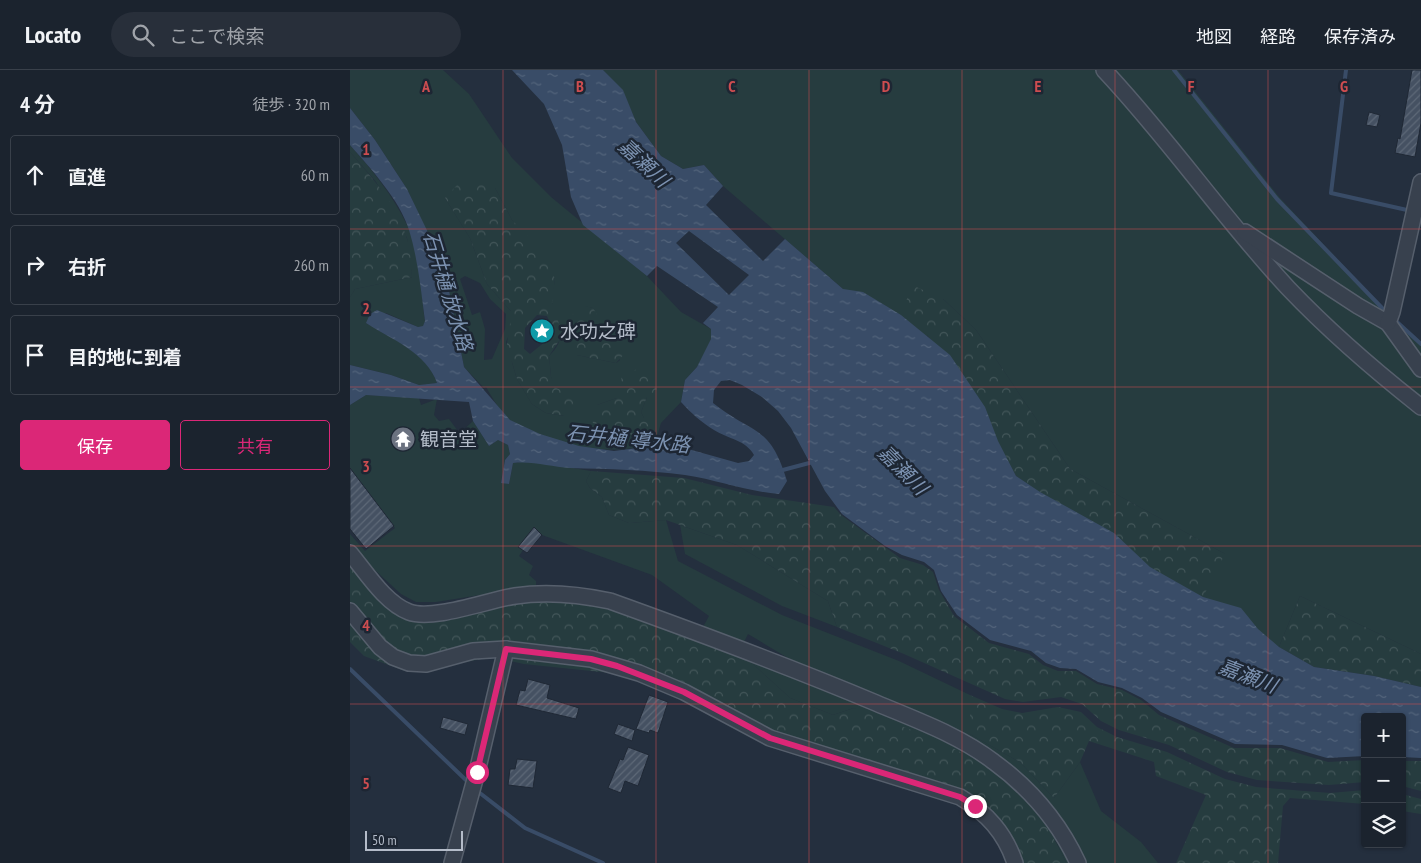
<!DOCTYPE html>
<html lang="ja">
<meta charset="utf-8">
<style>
body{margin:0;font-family:"PT Sans Narrow","Noto Sans JP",sans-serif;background:#282f3a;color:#f1f3f6}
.controls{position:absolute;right:15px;bottom:15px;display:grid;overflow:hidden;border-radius:5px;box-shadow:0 1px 4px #0004}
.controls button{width:45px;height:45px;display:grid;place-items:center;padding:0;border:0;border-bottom:1px solid #39404a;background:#1b232e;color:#f1f3f6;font:25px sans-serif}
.scale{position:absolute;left:15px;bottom:12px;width:98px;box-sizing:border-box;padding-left:5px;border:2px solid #b4bcc9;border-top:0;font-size:14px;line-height:18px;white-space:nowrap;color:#b4bcc9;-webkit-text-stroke:4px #1d2633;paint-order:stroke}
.stop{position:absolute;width:15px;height:15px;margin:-11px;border:4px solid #db2777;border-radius:50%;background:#fff}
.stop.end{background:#db2777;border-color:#fff;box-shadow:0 1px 5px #0008}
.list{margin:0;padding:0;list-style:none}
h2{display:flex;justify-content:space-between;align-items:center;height:65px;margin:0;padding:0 20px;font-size:21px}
h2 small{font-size:16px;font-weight:400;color:#a0a4aa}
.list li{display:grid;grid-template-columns:32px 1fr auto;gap:15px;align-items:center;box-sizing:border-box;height:80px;margin:0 10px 10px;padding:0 10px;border:1px solid #39404a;border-radius:5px}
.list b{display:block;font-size:19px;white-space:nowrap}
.list em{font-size:16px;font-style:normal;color:#a0a4aa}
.actions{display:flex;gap:10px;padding:15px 20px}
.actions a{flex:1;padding:11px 0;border:1px solid #db2777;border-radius:5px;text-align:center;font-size:18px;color:#db2777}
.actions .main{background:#db2777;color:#fff}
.icon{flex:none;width:28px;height:28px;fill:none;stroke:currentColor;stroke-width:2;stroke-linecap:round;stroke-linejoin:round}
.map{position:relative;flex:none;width:1071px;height:793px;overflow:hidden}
header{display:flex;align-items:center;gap:30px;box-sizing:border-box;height:70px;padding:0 25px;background:#1b232e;border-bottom:1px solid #39404a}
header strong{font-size:24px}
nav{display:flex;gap:28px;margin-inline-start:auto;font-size:18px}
.search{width:350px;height:45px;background:#282f3a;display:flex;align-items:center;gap:12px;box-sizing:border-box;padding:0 18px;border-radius:28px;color:#a0a4aa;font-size:19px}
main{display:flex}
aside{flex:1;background:#1b232e}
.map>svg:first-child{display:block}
.grass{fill:#263c3f;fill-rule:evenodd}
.forest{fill:url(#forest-crowns);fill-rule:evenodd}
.water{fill:url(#water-ripples);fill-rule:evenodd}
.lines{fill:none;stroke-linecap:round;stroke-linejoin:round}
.stream{stroke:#394c67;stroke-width:4}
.building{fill:url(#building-hatch);stroke:#1f2835}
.street-casing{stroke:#565f6c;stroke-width:18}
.street{stroke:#38414e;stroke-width:15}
.route{stroke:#db2777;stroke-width:6}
.grid{fill:none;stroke:#ce4d50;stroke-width:1;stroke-opacity:0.55}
.labels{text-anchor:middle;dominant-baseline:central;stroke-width:5;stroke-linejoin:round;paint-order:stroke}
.poi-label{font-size:19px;fill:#b4bcc9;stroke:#1d2633;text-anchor:start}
.water-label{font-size:20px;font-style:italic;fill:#7c92b1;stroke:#1d2633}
.grid-label{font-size:16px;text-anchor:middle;font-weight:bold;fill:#ce4d50;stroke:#1d2633;stroke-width:5;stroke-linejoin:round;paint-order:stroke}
</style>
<header>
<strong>Locato</strong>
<div class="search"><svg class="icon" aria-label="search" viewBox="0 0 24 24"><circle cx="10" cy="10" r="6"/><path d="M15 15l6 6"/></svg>ここで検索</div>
<nav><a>地図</a><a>経路</a><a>保存済み</a></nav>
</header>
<main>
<aside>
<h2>4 分<small>徒歩 · 320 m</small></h2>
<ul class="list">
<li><svg class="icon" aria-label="ahead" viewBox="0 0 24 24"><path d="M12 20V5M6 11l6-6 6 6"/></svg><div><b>直進</b></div><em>60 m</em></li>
<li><svg class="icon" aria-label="right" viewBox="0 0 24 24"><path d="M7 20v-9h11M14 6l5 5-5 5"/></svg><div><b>右折</b></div><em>260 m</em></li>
<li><svg class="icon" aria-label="arrive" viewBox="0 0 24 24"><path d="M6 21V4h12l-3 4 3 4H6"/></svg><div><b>目的地に到着</b></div></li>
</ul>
<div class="actions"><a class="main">保存</a><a>共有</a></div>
</aside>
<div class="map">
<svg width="1071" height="793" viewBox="0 0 1071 793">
<defs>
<pattern id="forest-crowns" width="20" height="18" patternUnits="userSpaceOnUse" patternTransform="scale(1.25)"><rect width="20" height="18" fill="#263c3f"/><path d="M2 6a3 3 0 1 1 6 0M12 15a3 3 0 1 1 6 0" fill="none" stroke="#435659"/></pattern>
<pattern id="water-ripples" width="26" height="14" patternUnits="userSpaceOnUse" patternTransform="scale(1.25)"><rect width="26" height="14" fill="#394c67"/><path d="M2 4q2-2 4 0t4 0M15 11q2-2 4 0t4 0" fill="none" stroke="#53647b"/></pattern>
<pattern id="building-hatch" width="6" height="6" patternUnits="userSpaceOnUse" patternTransform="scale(1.25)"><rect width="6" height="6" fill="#455162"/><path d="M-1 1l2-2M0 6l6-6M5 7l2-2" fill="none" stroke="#5d6877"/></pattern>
</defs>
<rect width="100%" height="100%" fill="#242f3e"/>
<g class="grass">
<path d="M0,0H93L119,24L162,88L201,127L297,206L331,242L361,259V269L355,285L347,297L335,310L331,332L311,353L306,370C271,391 194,374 161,351C151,344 142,327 136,317L134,318L114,297L96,205L57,119L25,70L0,38ZM145,118L162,150L205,209C204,216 201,225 202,232C204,256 222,262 199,286L201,307L214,346L196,343L182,334L167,309L156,272L161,260V241L137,214L120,168L95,128ZM115,206L130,213L140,229L156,244L155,259L142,289L134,290L135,259L130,242L122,245L110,209ZM227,235L243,238L248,260L270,290L266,293L227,285ZM297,327L291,342L294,348L295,370L261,375L247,335L267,328Z"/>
<path d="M253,0H828L930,128L1035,240L1046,256L1071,273V584L950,526L929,577L787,534L493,219L373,116L354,95L333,99L311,86L286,52L272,20ZM593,229L626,260L720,399L875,484L764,463L724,439L577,266Z"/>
<path d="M0,75C22,100 43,125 58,157C70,182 71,223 75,252L73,256L68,257L36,243L16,253C42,269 77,282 87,313L69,315L41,305L0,295V227L5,219L62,207L57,168L43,140L26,112L0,82Z"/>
<path d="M16,325L69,328L71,335L87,329L84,345L89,351L99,349L108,361V365L123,351L139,376L148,370L158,375L160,384L155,390L151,412L159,414L163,393L180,391L241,401L236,411L240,418L252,427L259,445L279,453L316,450L328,491L432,545L549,591L620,625V664L670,692L704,728L730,692L751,741L791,772L808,793H716L706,771L504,638L483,645L440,628L394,586L439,602L443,591L398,564L394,572L353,557L359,546L302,505L192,465L184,458L168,477L173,480L169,486L183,496L179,505L186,511V516L86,532H66L51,524L16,492L0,473V464L15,481L45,458L0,399V335Z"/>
<path d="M330,455L387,475L478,531L487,557L432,536L335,484Z"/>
</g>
<g class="forest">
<path d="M0,82C21,107 48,135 57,169C61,181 61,195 62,207L5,219L0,227Z"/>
<path d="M118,110L145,118L162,150L195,184L205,209L202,232L211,260V268L199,286L201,307L206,318L225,324L227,343L215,346L196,343L182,334L167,309L162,292L156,287C156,271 161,257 161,241L137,214L120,168L95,128L108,114ZM187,245L197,246L202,257L196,271L180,284L174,279L175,258Z"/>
<path d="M562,215L593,229L626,260L720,399L875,484L853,527L799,497L764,463L690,422L666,406L648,371L635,337L577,265L551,245Z"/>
<path d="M227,234L243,238L251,251L248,260L253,268L272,273L276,282L266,293L227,285L222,280V246Z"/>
<path d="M287,299L300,303L306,313L307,323L297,327L291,342L294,348L304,354L306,362L295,370L261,375L251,368L242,351L247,335L267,328L272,306Z"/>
<path d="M241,401L334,408L402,425L484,437L491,445L550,488L573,495L583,502L589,520L604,546L639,573L679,584L693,595L708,601H726L747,614L772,620L791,630L809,645L884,678H930L978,692L1015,690V712L979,715L907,710L877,702L819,675L769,660L751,651L732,634L711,627L673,632L655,629L554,584L487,557L478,531L387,475L316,450L279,453L259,445L252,427L240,418L236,411Z"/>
<path d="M0,495L34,536L54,549L80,553L165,532L197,529L255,535L394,586L440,628L483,645L504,638C538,652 578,664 610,682C656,706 696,745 716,793H656L646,765L614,734L416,673L280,605L174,594L143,587L72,600L55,601L14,586L0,572Z"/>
<path d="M950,526L1071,584V617L1024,606L964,597L929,577Z"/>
<path d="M620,625L652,639L672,643L708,637L731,642L747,657L767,667L817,682L875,709L906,717L980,723L1015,720V734L940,728L933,736L928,793H826L856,725L806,706L804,692L739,671L730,692L704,728L670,692L620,664Z"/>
<path d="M1052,691H1071V721L1052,716Z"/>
<path d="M1052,724L1071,729V744L1052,741Z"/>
</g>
<path class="water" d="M162,0H253L273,20L286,52L311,86L333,99L354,95L373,116L356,135L413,191L435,169L493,219L513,222L551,245L600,285L635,337L648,371L666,406L690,422L764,463L800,497L853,527L891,538L908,559L929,577L964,597L1024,606L1071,617V688L1052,687V647H1015V686L977,688L932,675L885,674L811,642L792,628L772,618L748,612L726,599L710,598L696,593L681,581L640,570L607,545L591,521L584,500L574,492L552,485L535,476L492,444L475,421L441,358L428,341L412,327L392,315L380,310L371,311L364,320L363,333C403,365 420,354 437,411L429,424C395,421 368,410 335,405C297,400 259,399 220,398C201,397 184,391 163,393L159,414L151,413L155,390L160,384L158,375L148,370L139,376L123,351L119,332L16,325L0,335V295L41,305L69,315L87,313C77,283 41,269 16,253L20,244L27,240L68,257L73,256L75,251C71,221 68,189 59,160C50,130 20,98 0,75V38L25,70L57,119L85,177L96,205L114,297L160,350L190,364L229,376L264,381L295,377L306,370L388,393L399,391L404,385C396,370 378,369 364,360C351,352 341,343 331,332L335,310L347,297L361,269V259L353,253L368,237L307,196L297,206L233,155L221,127L212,75L194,34ZM339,161L399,205L379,225L326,173Z"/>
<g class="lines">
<g class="stream">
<path d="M824,0L927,129L1034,240"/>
<path d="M996,0L981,123L1057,140"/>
<path d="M1047,252L1071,274"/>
<path d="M429,401L463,392"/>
<path d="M0,599L119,713"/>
<path d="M126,720L175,758L253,793"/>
</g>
</g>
<g class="building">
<path d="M1062,0H1071V53L1065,87L1045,83L1048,68L1050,69Z"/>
<path d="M1019,42L1030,45L1027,57L1016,55Z"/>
<path d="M0,398L44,456L16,479L0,459Z"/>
<path d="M184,457L192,465L177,483L168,477Z"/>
<path d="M178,609L200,615L197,628L229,638L226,649L166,635L170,620L175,621Z"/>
<path d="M299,625L318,632L308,663L300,660L299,663L286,659Z"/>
<path d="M93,647L118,654L115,665L90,658Z"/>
<path d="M268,654L285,660L282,671L264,664Z"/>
<path d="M278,677L299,685L288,716L275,711L271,723L258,718L270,689L273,690Z"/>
<path d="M167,689L187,691L183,718L158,715L160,699H165Z"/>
</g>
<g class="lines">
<defs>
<g id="street">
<path d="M754,0C819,69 873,148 938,218C979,261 1024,300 1071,337"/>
<path d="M895,162L1008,236L1038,253L1071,299"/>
<path d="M1038,253L1042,242L1071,112"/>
<path d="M0,483C16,502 35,533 59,542C83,551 138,530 165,526C197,521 227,524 260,531C349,563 438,596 526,633C566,650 609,665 644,692C681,719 709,752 728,793"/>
<path d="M0,541L30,577L43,587L59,593L76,594L123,581L156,579L241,589L289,603L334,622L420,668L610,727C637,743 655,763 665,793"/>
<path d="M102,793L127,702L156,579"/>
</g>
</defs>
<use href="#street" class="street-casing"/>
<use href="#street" class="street"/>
</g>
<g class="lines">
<path class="route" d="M127,702L156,579L241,589L267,596L334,622L420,668L610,727L625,736"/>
</g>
<path class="grid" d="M153,0V793M306,0V793M459,0V793M612,0V793M765,0V793M918,0V793M0,159H1071M0,317H1071M0,476H1071M0,634H1071"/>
<defs>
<symbol id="sight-disc" viewBox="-11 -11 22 22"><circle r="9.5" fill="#0f9aa8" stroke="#1d2633"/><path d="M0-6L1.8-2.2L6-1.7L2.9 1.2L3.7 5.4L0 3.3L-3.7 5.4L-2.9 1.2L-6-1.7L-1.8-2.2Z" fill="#fff"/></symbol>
<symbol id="temple-disc" viewBox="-11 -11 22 22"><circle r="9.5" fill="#6b7280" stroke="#1d2633"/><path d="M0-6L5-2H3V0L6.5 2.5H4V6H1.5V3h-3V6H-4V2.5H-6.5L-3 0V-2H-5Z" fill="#fff"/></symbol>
</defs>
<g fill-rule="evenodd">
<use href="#sight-disc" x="178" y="247" width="28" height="28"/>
<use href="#temple-disc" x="39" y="355" width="28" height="28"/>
</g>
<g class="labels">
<g class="poi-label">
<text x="210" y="261">水功之碑</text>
<text x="70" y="369">観音堂</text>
</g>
<g class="water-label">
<text transform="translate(294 93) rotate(43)">嘉瀬川</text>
<text transform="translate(98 221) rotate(73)">石井樋 放水路</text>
<text transform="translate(278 369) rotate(6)">石井樋 導水路</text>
<text transform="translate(553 400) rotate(45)">嘉瀬川</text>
<text transform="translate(898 606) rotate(21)">嘉瀬川</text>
</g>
</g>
<g class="grid-label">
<text x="76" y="22">A</text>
<text x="230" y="22">B</text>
<text x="382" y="22">C</text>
<text x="536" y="22">D</text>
<text x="688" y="22">E</text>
<text x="841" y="22">F</text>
<text x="994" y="22">G</text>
<text x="16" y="85">1</text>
<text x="16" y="244">2</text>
<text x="16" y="402">3</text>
<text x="16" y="561">4</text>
<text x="16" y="719">5</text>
</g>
</svg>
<div class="controls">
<button>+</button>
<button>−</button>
<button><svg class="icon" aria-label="layers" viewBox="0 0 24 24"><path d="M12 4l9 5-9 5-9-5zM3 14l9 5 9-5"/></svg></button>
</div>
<div class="scale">50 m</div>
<div class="stop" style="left:127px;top:702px"></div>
<div class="stop end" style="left:625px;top:736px"></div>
</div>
</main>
